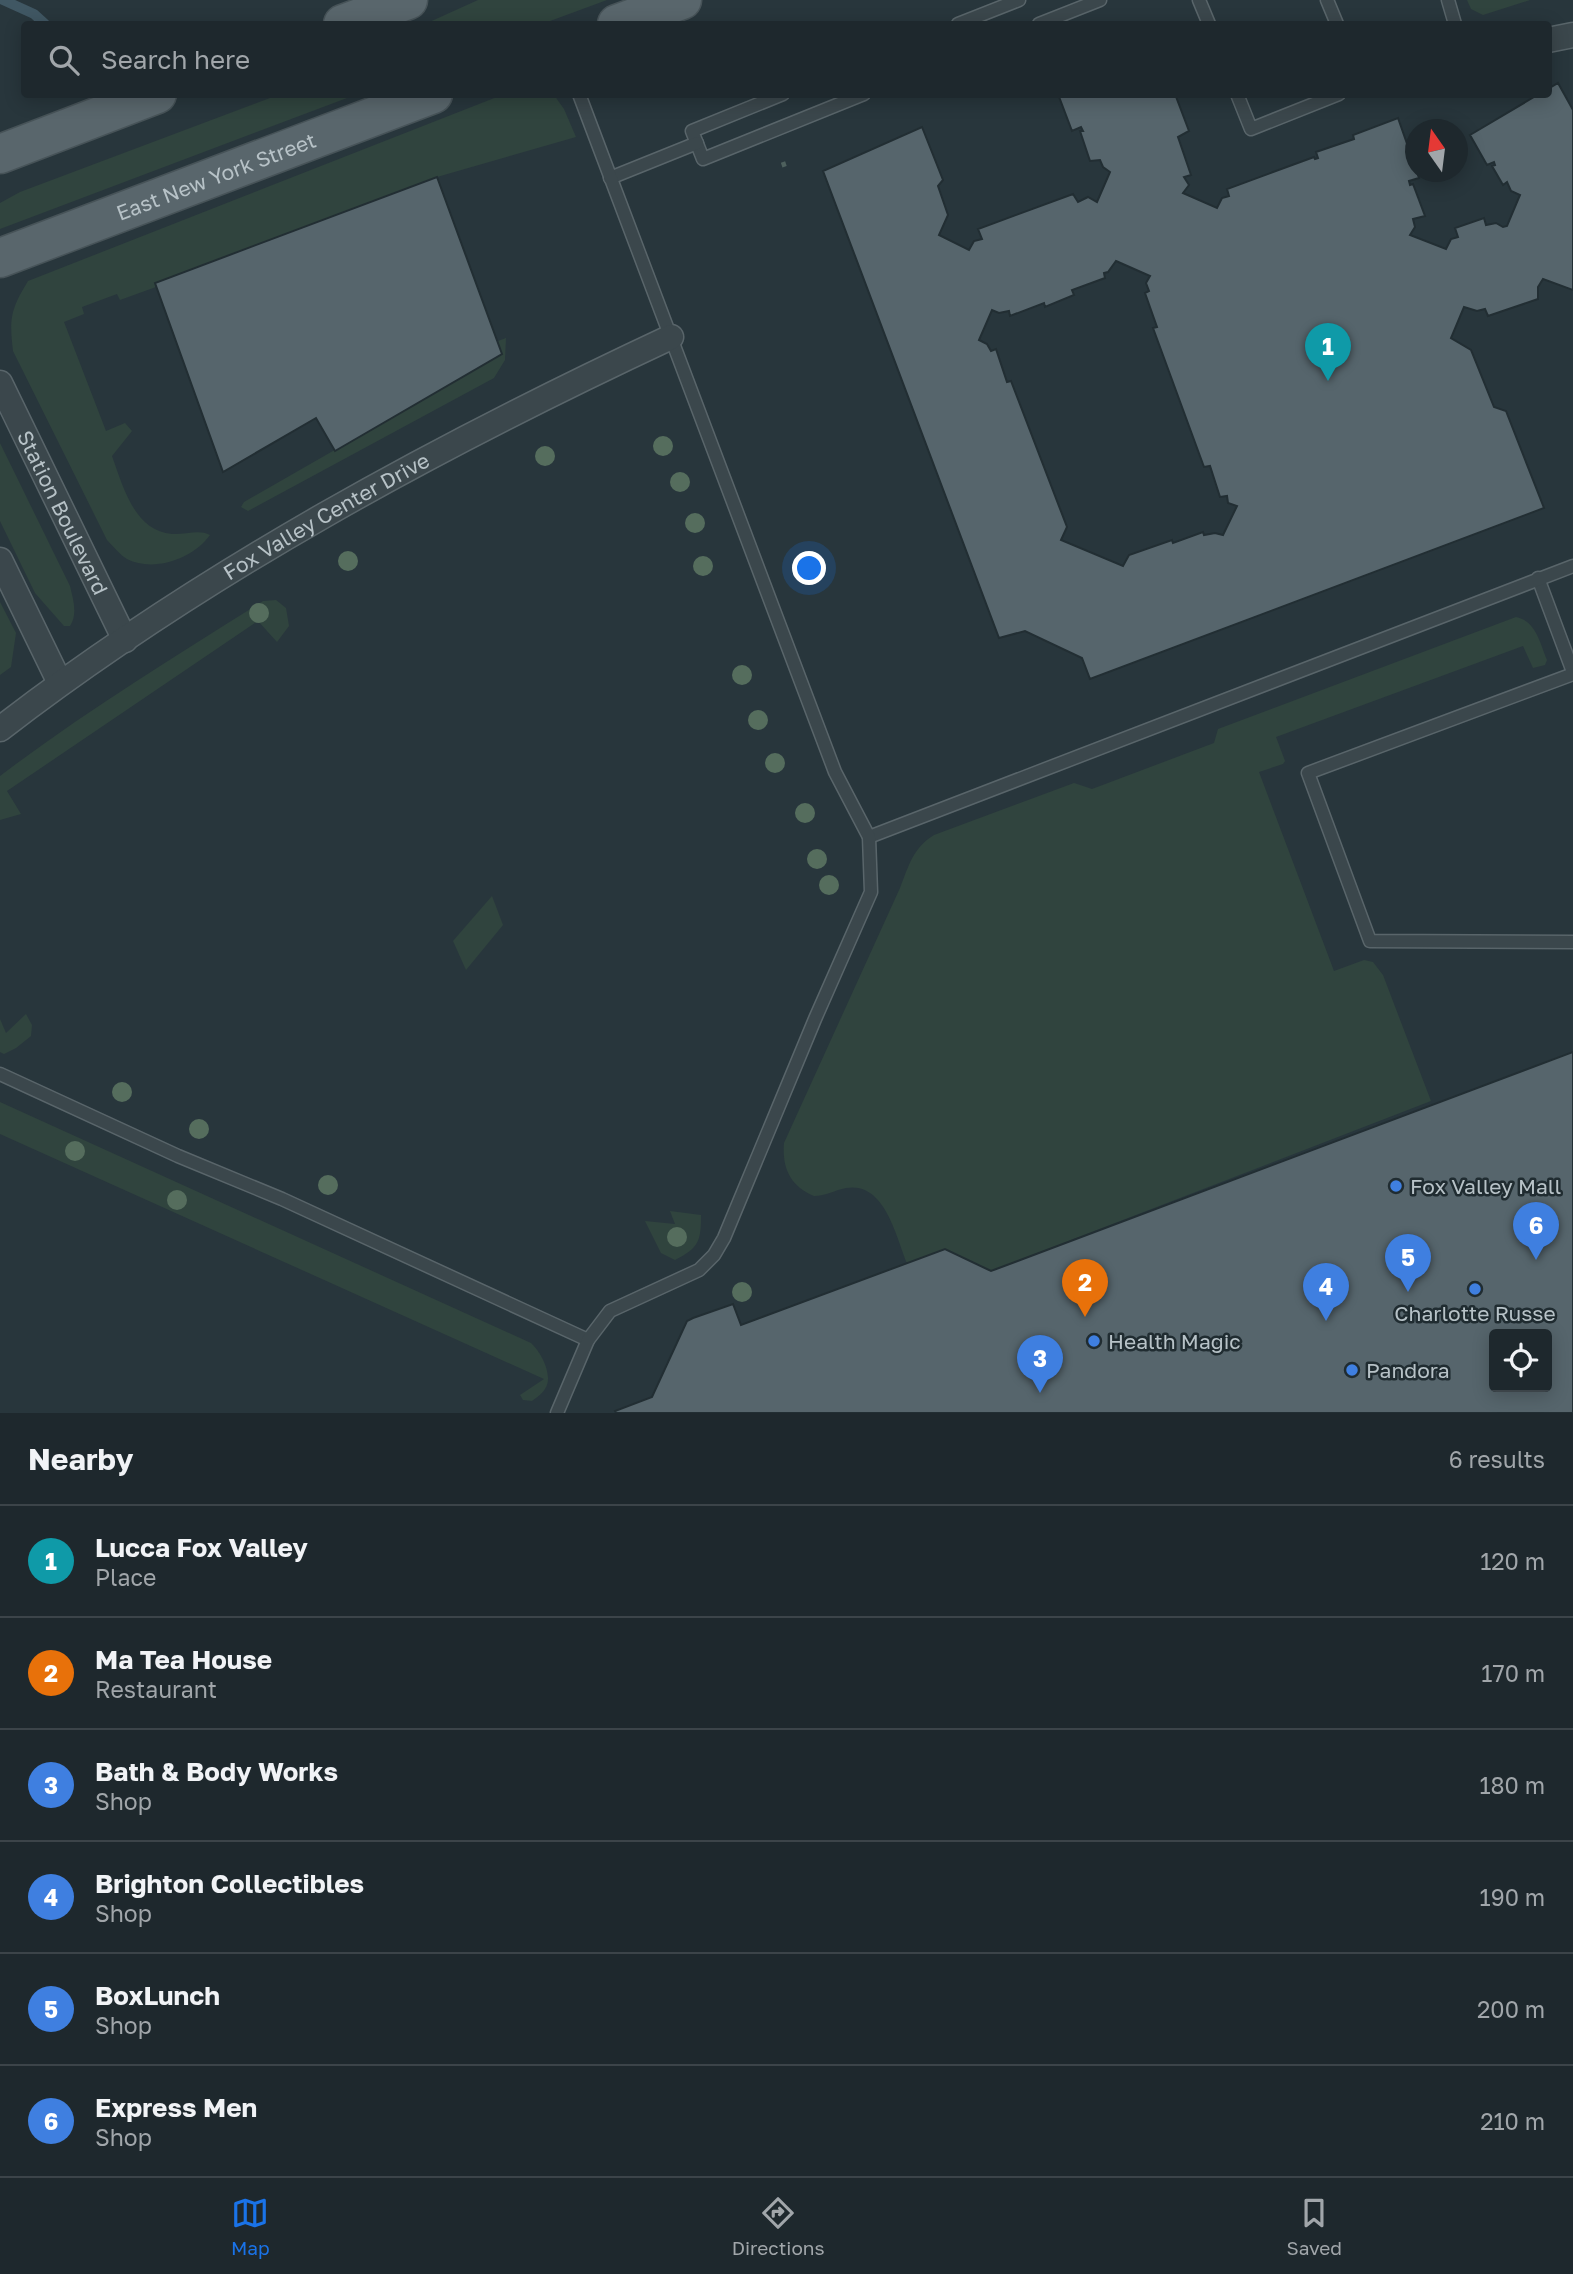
<!DOCTYPE html>
<style>
body{margin:0;font-family:"Golos Text",sans-serif;background:#263035;color:#f1f3f6}
.controls{position:absolute;right:21px;bottom:21px;display:grid;overflow:hidden;border-radius:7px;box-shadow:0 4px 18px #0003}
.controls button{width:63px;height:63px;display:grid;place-items:center;padding:0;border:0;border-bottom:2px solid #3c4449;background:#1e282d;color:#f1f3f6;font:35px sans-serif}
.compass{position:absolute;left:1405px;top:119px;width:63px;height:63px;border-radius:50%;background:#1e282d;box-shadow:0 4px 18px #0003;rotate:346deg}
.you{position:absolute;left:810px;top:569px;width:24px;height:24px;margin:-18px;border:5px solid #fff;border-radius:50%;background:#1a73e8;box-shadow:0 0 0 10px #1a73e833}
.badge{display:grid;place-items:center;width:46px;height:46px;border-radius:50%;background:#1a73e8;color:#fff;font-size:23px;font-weight:700}
.pin{position:absolute;translate:-50% -58px;filter:drop-shadow(0 2px 4px #0008)}
.pin::after{content:'';position:absolute;top:37px;width:24px;height:21px;background:inherit;clip-path:polygon(0 0,100% 0,50% 100%)}
.list{margin:0;padding:0;list-style:none}
h2{display:flex;justify-content:space-between;align-items:center;height:91px;margin:0;padding:0 28px;font-size:30px}
h2 small{font-size:23px;font-weight:400;color:#a1a6aa}
.list li{display:grid;grid-template-columns:46px 1fr auto;gap:21px;align-items:center;box-sizing:border-box;height:112px;padding:0 28px;border-top:2px solid #3c4449}
.list b{display:block;font-size:26px;white-space:nowrap}
.list p{margin:0;font-size:23px;white-space:nowrap;color:#a1a6aa}
.list em{font-size:23px;font-style:normal;color:#a1a6aa}
.icon{flex:none;width:38px;height:38px;fill:none;stroke:currentColor;stroke-width:2;stroke-linecap:round;stroke-linejoin:round}
.map{position:relative;flex:none;width:1573px;height:1413px;overflow:hidden}
.search{position:absolute;background:#1e282d;box-shadow:0 4px 18px #0003;left:21px;right:21px;top:21px;height:77px;display:flex;align-items:center;gap:18px;box-sizing:border-box;padding:0 24px;border-radius:7px;color:#a1a6aa;font-size:26px}
.sheet{height:763px;background:#1e282d}
nav{display:flex;justify-content:space-around;align-items:center;box-sizing:border-box;height:98px;border-top:2px solid #3c4449;background:#1e282d;font-size:19px;color:#a1a6aa}
nav a{display:grid;justify-items:center;gap:4px}
nav .on{color:#1a73e8}
.map>svg:first-child{display:block}
.green{fill:#30443e}
.lines{fill:none;stroke-linecap:round;stroke-linejoin:round}
.stream{stroke:#405763;stroke-width:10}
.building{fill:#56656c;stroke:#222e33;stroke-width:2;fill-rule:evenodd}
.lane-casing{stroke:#59656a;stroke-width:15}
.street-casing{stroke:#59656a;stroke-width:27}
.primary-casing{stroke:#475358;stroke-width:41}
.path{stroke:#4e605d;stroke-width:4.5;stroke-dasharray:5 5;stroke-linecap:butt}
.lane{stroke:#3b474c;stroke-width:12}
.street{stroke:#3b474c;stroke-width:24}
.primary{stroke:#59666c;stroke-width:38}
.tree{fill:#556d5d}
.shop-dot{fill:#3f7fe0;stroke:#202c31;stroke-width:2.5}
.labels{text-anchor:middle;dominant-baseline:central;stroke-width:5;stroke-linejoin:round;paint-order:stroke}
.street-label{font-size:21px;fill:#b7c2c7;stroke:#202c31}
.poi-label{font-size:21px;fill:#b7c2c7;stroke:#202c31;text-anchor:start}
</style>
<div class="map">
<svg width="1573" height="1413" viewBox="0 0 1573 1413">
<rect width="100%" height="100%" fill="#28363c"/>
<g class="green">
<path d="M478,0H607L542,24H425Z"/>
<path d="M1467,0H1530L1483,15L1471,9Z"/>
<path d="M278,95H355L0,229V203L20,192Z"/>
<path d="M502,95H554L564,109L576,137L437,177L155,283L156,287L120,300L117,294L82,307L84,314L64,322L106,431L125,423L132,431L112,456C123,486 134,531 172,534C185,535 199,529 210,535C194,558 154,573 127,559C120,555 113,546 107,540L13,351C9,318 11,309 28,281Z"/>
<path d="M506,338L505,360L494,378L248,511L241,507L244,502L502,354L498,341Z"/>
<path d="M0,443L70,586C73,599 78,614 70,626H64L35,593L0,521Z"/>
<path d="M276,600L286,608L289,626L277,642L258,621L7,791L21,814L0,820V776C84,712 174,657 263,601Z"/>
<path d="M0,602L16,633L11,667L0,675Z"/>
<path d="M1516,617C1536,621 1540,643 1547,660L1545,665L1533,668L1523,646L1276,737L1285,761L1283,764L1259,772L1334,971L1364,960L1373,962L1383,975L1431,1101L991,1271L945,1249L907,1263C896,1237 885,1181 846,1188C835,1190 826,1196 814,1196C790,1186 782,1168 784,1143L900,888C909,865 913,848 934,835L1074,783L1092,789L1214,743L1218,729Z"/>
<path d="M492,896L503,925L466,970L453,941Z"/>
<path d="M26,1014L32,1025L31,1036L16,1048L4,1054L0,1052V1019L6,1033Z"/>
<path d="M0,1102L531,1343C541,1352 554,1376 545,1389C542,1394 536,1398 532,1401L523,1400L520,1395L544,1379L0,1134Z"/>
<path d="M670,1211L701,1215C701,1241 699,1248 675,1260L661,1253L645,1221L675,1224Z"/>
</g>
<g class="lines">
<path class="stream" d="M3,0L34,14L45,24"/>
</g>
<g class="building">
<path d="M1558,83L1573,110V290L1543,279L1538,287V299L1488,316L1485,309L1477,311L1464,307L1451,338L1471,350L1494,407L1506,411L1544,508L1090,679L1082,658L1025,631L999,638L823,171L922,127L943,180L938,186L948,215L939,235L969,250L974,241L982,239L978,229L1073,194L1078,202L1088,197L1097,202L1110,172L1103,167L1100,160L1090,161L1080,131H1083L1081,127L1072,131L1058,94H1175L1189,131L1178,137L1191,175L1184,177L1189,185L1183,193L1217,208L1222,198L1229,196L1227,189L1314,157L1315,159L1318,158L1316,152L1354,139L1353,135L1398,118L1419,178L1409,181L1410,185L1413,184L1425,216L1413,219L1415,227L1410,235L1446,249L1451,239L1458,237L1455,228L1484,218L1486,225L1496,223L1503,227L1507,226L1520,195L1511,191L1507,182L1503,185L1492,166L1495,165L1494,162L1487,165L1470,135L1539,94H1548V89ZM1116,261L1150,276L1146,283L1149,291L1145,293L1157,327L1153,328L1204,467L1210,466L1220,497L1227,496L1228,503L1237,506L1223,535L1215,533L1204,535L1203,532L1173,543L1172,540L1129,555L1123,566L1061,540L1067,527L1011,381L1007,382L996,349L991,351L987,344L979,340L992,310L999,313L1009,311L1010,316L1044,303L1045,307L1074,295L1072,290L1105,278L1104,273L1108,272Z"/>
<path d="M437,177L502,354L335,451L316,418L223,472L155,283Z"/>
<path d="M1573,1052V1413H616L615,1411L652,1397L687,1321L693,1318L733,1304L741,1325L945,1249L991,1271ZM1494,1334H1547V1387H1494Z"/>
</g>
<g class="lines">
<defs>
<g id="lane">
<path d="M1199,0L1209,24"/>
<path d="M1327,0L1337,24"/>
<path d="M1448,0L1455,24"/>
<path d="M958,24L1019,0"/>
<path d="M1039,24L1100,0"/>
<path d="M783,94L692,131L703,159L864,94"/>
<path d="M1237,94L1251,129L1339,94"/>
<path d="M610,178L697,143"/>
<path d="M1538,578L1573,672"/>
<path d="M1573,674L1308,773L1370,941L1573,942"/>
<path d="M869,837L1573,566"/>
<path d="M0,1074L178,1156L282,1199L588,1340"/>
<path d="M557,1413L588,1340L610,1311L699,1270L714,1255L724,1238L815,1019L871,892L869,837L835,772L579,94"/>
</g>
<g id="street">
<path d="M1548,40L1573,35"/>
<path id="s1" d="M0,383L125,640"/>
<path d="M0,560L60,683"/>
<path id="s2" d="M0,729C204,572 438,446 671,337"/>
</g>
<g id="primary">
<path d="M343,24L408,0"/>
<path d="M617,24L682,0"/>
<path d="M0,154L157,94"/>
<path id="s3" d="M0,258L433,94"/>
</g>
</defs>
<use href="#lane" class="lane-casing"/>
<use href="#street" class="street-casing"/>
<use href="#primary" class="primary-casing"/>
<path class="path" d="M783,162L786,171"/>
<use href="#lane" class="lane"/>
<use href="#street" class="street"/>
<use href="#primary" class="primary"/>
</g>
<g class="tree">
<circle cx="663" cy="446" r="10"/>
<circle cx="545" cy="456" r="10"/>
<circle cx="680" cy="482" r="10"/>
<circle cx="695" cy="523" r="10"/>
<circle cx="348" cy="561" r="10"/>
<circle cx="703" cy="566" r="10"/>
<circle cx="259" cy="613" r="10"/>
<circle cx="742" cy="675" r="10"/>
<circle cx="758" cy="720" r="10"/>
<circle cx="775" cy="763" r="10"/>
<circle cx="805" cy="813" r="10"/>
<circle cx="817" cy="859" r="10"/>
<circle cx="829" cy="885" r="10"/>
<circle cx="122" cy="1092" r="10"/>
<circle cx="199" cy="1129" r="10"/>
<circle cx="75" cy="1151" r="10"/>
<circle cx="328" cy="1185" r="10"/>
<circle cx="177" cy="1200" r="10"/>
<circle cx="677" cy="1237" r="10"/>
<circle cx="742" cy="1292" r="10"/>
</g>
<g class="shop-dot">
<circle cx="1396" cy="1186" r="7"/>
<circle cx="1475" cy="1289" r="7"/>
<circle cx="1094" cy="1341" r="7"/>
<circle cx="1352" cy="1370" r="7"/>
</g>
<g class="labels">
<g class="street-label">
<text stroke="none"><textPath href="#s3" startOffset="231">East New York Street</textPath></text>
<text stroke="none"><textPath href="#s1" startOffset="144">Station Boulevard</textPath></text>
<text stroke="none"><textPath href="#s2" startOffset="390">Fox Valley Center Drive</textPath></text>
</g>
<g class="poi-label">
<text x="1410" y="1186">Fox Valley Mall</text>
<text x="1475" y="1313" text-anchor="middle">Charlotte Russe</text>
<text x="1108" y="1341">Health Magic</text>
<text x="1366" y="1370">Pandora</text>
</g>
</g>
</svg>
<div class="controls">
<button><svg class="icon" aria-label="locate" viewBox="0 0 24 24"><circle cx="12" cy="12" r="6"/><path d="M12 2v4M12 18v4M2 12h4M18 12h4"/></svg></button>
</div>
<svg class="compass" viewBox="-18 -18 36 36"><path d="M0-13l5 13h-10z" fill="#e53935"/><path d="M0 13l5-13h-10z" fill="#a1a6aa"/></svg>
<div class="you"></div>
<div class="pin badge" style="left:1328px;top:381px;background:#0f9aa8">1</div>
<div class="pin badge" style="left:1085px;top:1317px;background:#e8710a">2</div>
<div class="pin badge" style="left:1040px;top:1393px;background:#3f7fe0">3</div>
<div class="pin badge" style="left:1326px;top:1321px;background:#3f7fe0">4</div>
<div class="pin badge" style="left:1408px;top:1292px;background:#3f7fe0">5</div>
<div class="pin badge" style="left:1536px;top:1260px;background:#3f7fe0">6</div>
<div class="search"><svg class="icon" aria-label="search" viewBox="0 0 24 24"><circle cx="10" cy="10" r="6"/><path d="M15 15l6 6"/></svg>Search here</div>
</div>
<section class="sheet">
<h2>Nearby<small>6 results</small></h2>
<ul class="list">
<li><span class="badge" style="background:#0f9aa8">1</span><div><b>Lucca Fox Valley</b><p>Place</p></div><em>120 m</em></li>
<li><span class="badge" style="background:#e8710a">2</span><div><b>Ma Tea House</b><p>Restaurant</p></div><em>170 m</em></li>
<li><span class="badge" style="background:#3f7fe0">3</span><div><b>Bath &amp; Body Works</b><p>Shop</p></div><em>180 m</em></li>
<li><span class="badge" style="background:#3f7fe0">4</span><div><b>Brighton Collectibles</b><p>Shop</p></div><em>190 m</em></li>
<li><span class="badge" style="background:#3f7fe0">5</span><div><b>BoxLunch</b><p>Shop</p></div><em>200 m</em></li>
<li><span class="badge" style="background:#3f7fe0">6</span><div><b>Express Men</b><p>Shop</p></div><em>210 m</em></li>
</ul>
</section>
<nav>
<a class="on"><svg class="icon" aria-label="map" viewBox="0 0 24 24"><path d="M3 6l6-2 6 2 6-2v14l-6 2-6-2-6 2zM9 4v14M15 6v14"/></svg>Map</a>
<a><svg class="icon" aria-label="directions" viewBox="0 0 24 24"><path d="M12 3l9 9-9 9-9-9zM9 14v-3h6M13 9l2 2-2 2"/></svg>Directions</a>
<a><svg class="icon" aria-label="saved" viewBox="0 0 24 24"><path d="M7 4h10v16l-5-4-5 4z"/></svg>Saved</a>
</nav>
